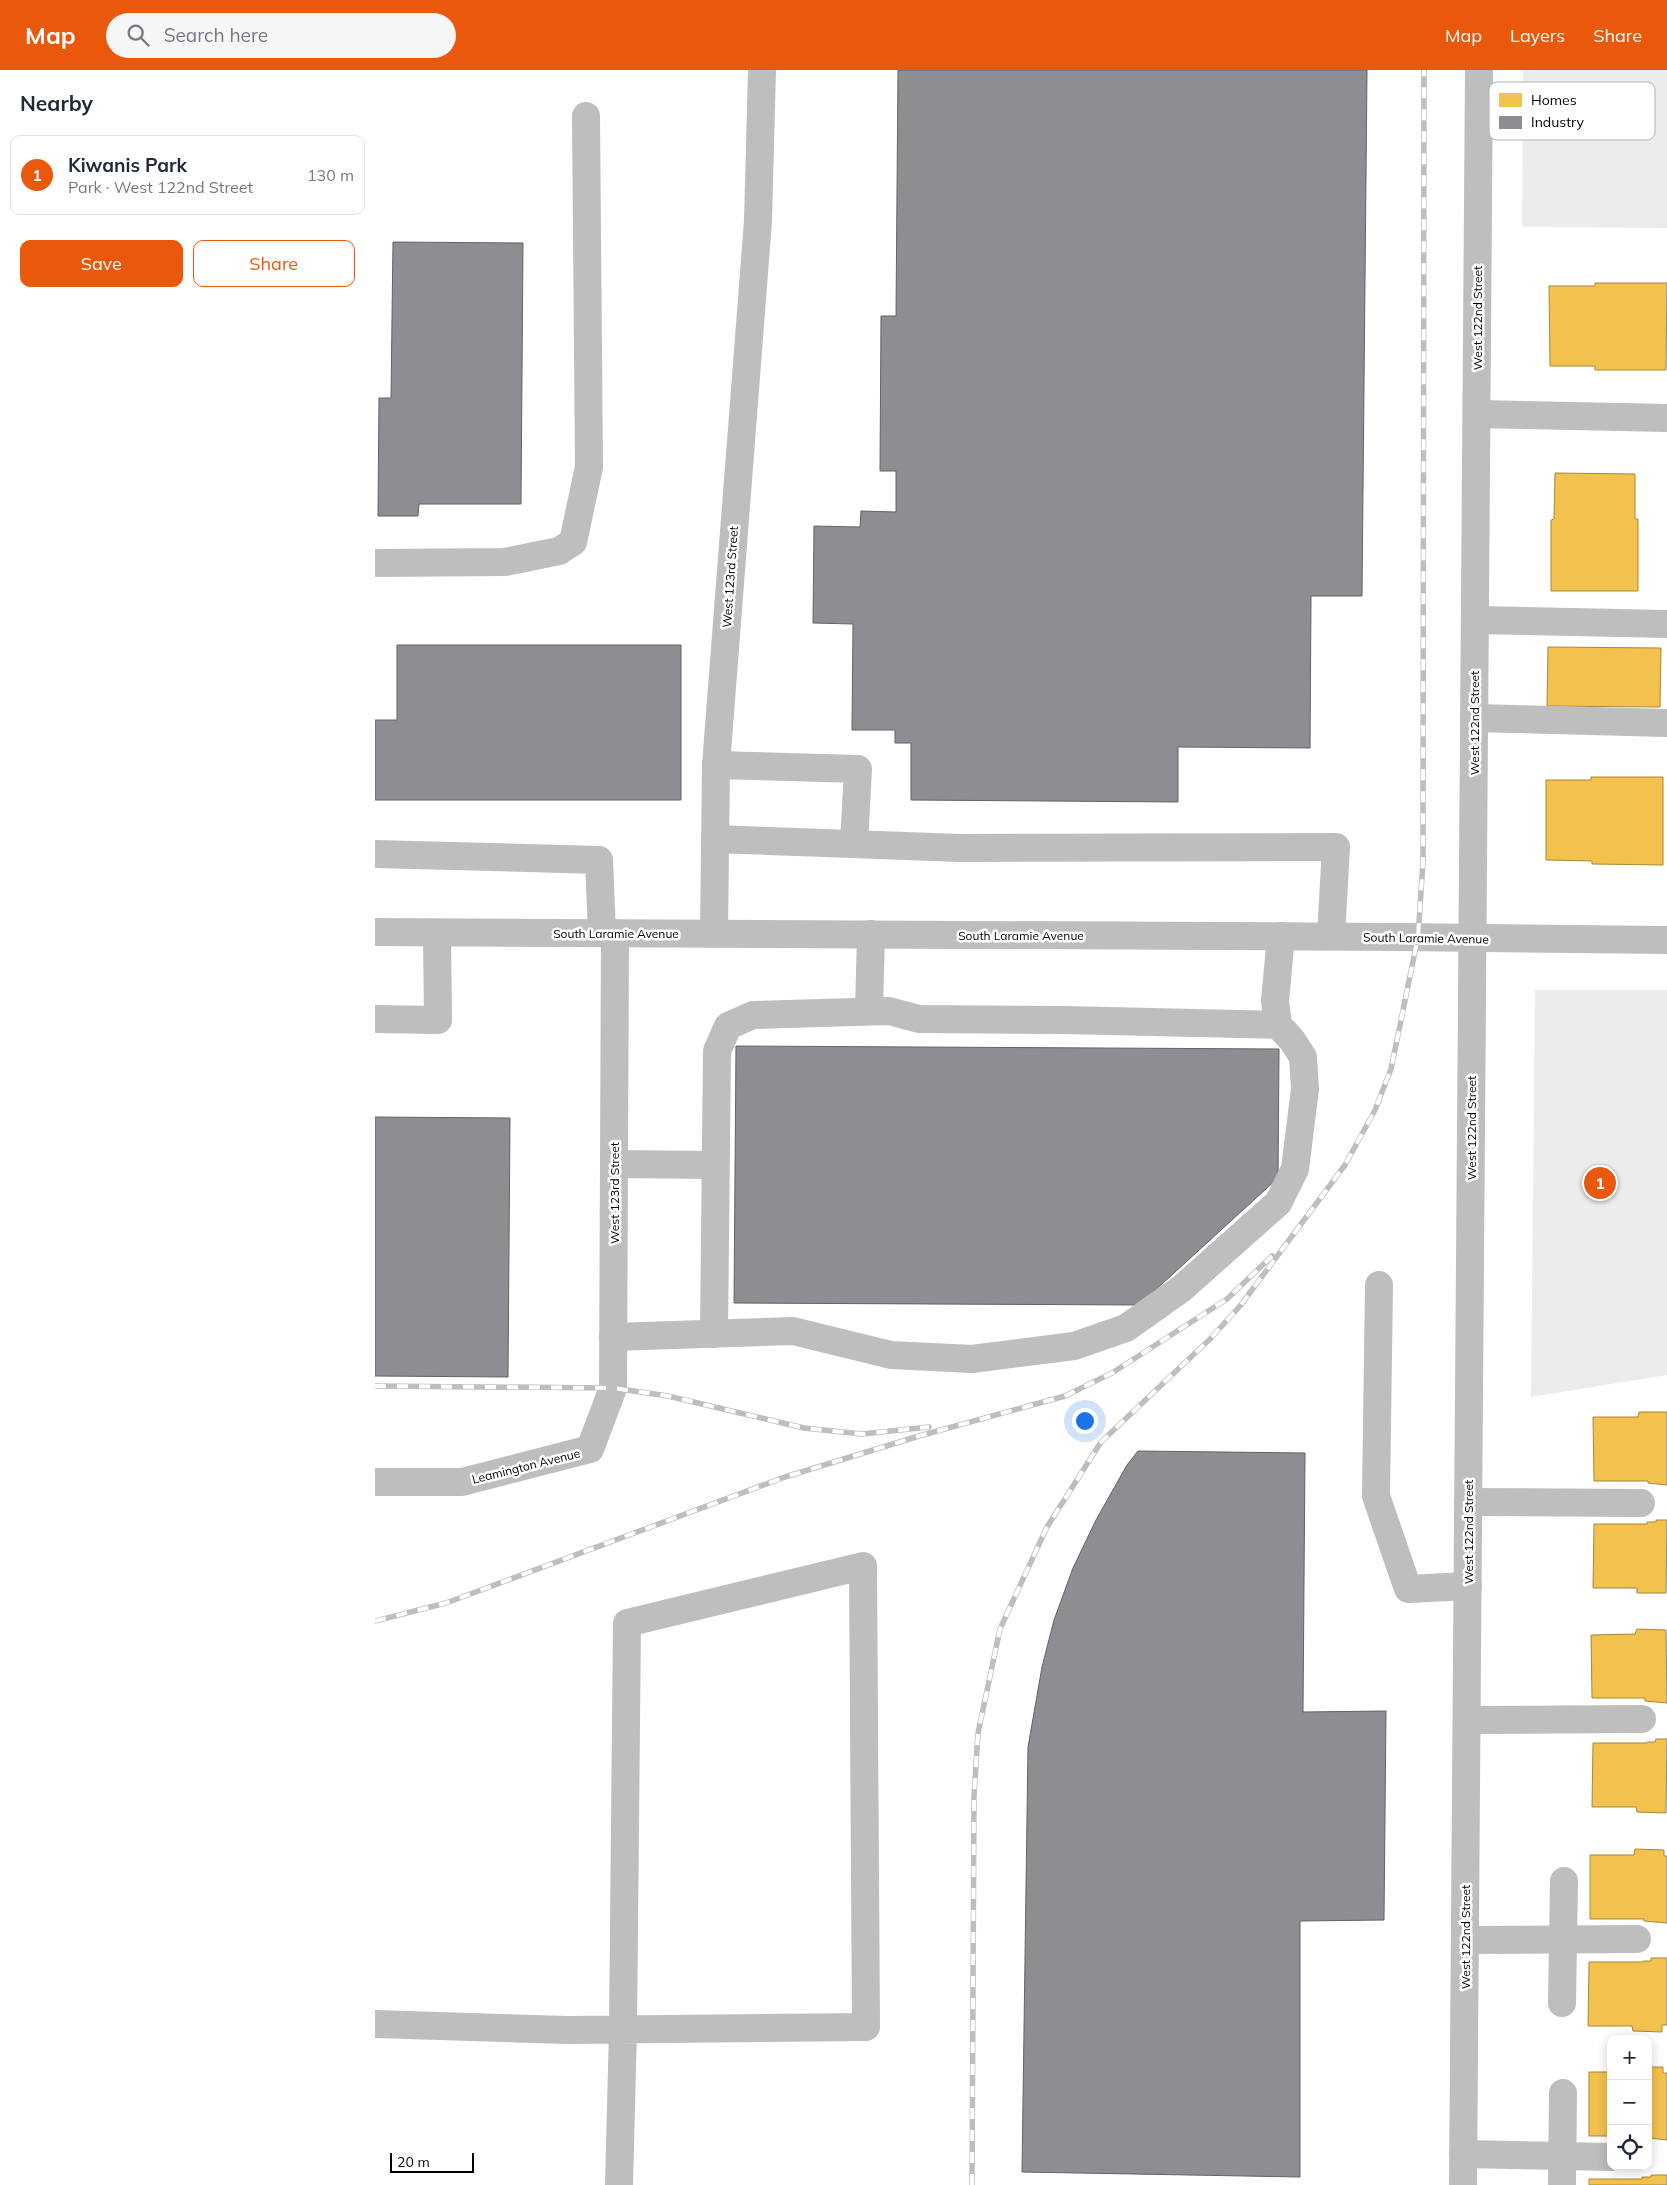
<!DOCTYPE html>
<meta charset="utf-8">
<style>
body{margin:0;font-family:Mulish,sans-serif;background:#f6f6f7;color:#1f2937}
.controls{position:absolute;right:15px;bottom:15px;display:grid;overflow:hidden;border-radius:10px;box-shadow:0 2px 12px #0003}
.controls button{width:45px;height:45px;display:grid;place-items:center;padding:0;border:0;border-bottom:1px solid #e0e1e3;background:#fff;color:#1f2937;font:25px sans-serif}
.scale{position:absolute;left:15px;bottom:12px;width:84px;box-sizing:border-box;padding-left:5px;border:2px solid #000;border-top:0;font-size:14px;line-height:18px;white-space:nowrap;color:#000;-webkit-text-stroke:4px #fff;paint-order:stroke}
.you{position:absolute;left:709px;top:1350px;width:18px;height:18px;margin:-12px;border:4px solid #fff;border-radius:50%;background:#1a73e8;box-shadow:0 0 0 8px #1a73e833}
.badge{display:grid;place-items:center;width:32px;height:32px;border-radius:50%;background:#ea580c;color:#fff;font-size:16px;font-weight:700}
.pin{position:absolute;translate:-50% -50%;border:2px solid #fff;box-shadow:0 1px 5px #0006}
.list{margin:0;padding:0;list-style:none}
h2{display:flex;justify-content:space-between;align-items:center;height:65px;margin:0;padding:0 20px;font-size:21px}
h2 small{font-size:16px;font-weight:400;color:#747a83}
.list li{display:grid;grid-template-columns:32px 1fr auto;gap:15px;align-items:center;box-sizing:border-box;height:80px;margin:0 10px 10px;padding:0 10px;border:1px solid #e0e1e3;border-radius:10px}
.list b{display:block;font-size:19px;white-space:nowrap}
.list p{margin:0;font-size:16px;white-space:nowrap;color:#747a83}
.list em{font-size:16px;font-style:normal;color:#747a83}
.actions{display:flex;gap:10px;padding:15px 20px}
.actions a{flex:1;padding:11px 0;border:1px solid #ea580c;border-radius:10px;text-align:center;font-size:18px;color:#ea580c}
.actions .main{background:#ea580c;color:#fff}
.icon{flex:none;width:28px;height:28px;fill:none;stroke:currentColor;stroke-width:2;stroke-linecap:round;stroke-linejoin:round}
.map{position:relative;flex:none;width:1292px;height:2115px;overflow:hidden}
header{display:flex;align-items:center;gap:30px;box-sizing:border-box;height:70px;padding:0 25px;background:#ea580c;color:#fff}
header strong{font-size:24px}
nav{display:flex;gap:28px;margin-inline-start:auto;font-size:18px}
.search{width:350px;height:45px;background:#f6f6f7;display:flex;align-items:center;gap:12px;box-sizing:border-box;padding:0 18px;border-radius:28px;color:#747a83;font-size:19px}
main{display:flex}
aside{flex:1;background:#fff}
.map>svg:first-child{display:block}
.green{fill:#ececec}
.homes{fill:#f2c14e;stroke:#a98737}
.industry{fill:#8d8d92;stroke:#636366}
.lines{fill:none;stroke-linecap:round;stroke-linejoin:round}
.minor{stroke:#bebebe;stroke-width:28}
.rail-casing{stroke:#bebebe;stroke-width:5.5}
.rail{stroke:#fff;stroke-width:4;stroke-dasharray:11;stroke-linecap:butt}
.labels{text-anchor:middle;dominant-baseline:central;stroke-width:5;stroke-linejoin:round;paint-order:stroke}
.street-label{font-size:12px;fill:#000;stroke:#fff}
.key{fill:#fff;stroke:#b2b2b2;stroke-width:1}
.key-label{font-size:14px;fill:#000}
</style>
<header>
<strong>Map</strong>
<div class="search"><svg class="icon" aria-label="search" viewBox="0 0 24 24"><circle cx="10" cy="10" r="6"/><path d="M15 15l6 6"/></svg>Search here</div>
<nav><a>Map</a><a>Layers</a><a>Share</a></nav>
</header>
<main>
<aside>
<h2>Nearby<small></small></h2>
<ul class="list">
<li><span class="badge">1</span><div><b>Kiwanis Park</b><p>Park · West 122nd Street</p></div><em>130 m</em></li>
</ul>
<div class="actions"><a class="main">Save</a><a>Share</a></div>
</aside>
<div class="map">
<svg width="1292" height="2115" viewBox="0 0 1292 2115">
<rect width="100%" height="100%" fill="#fff"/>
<g class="green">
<path d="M1148,0H1292V158L1147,157Z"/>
<path d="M1160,920H1292V1305L1156,1327Z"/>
</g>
<g class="homes">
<path d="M1220,213H1292L1291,300H1220V296H1175L1174,216H1220Z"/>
<path d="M1180,403L1260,404V449H1263V521H1176V450L1179,449Z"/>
<path d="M1173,577L1286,578L1285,637L1172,636Z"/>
<path d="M1216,707H1288V795L1217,794V791L1171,790V710H1216Z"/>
<path d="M1264,1342H1292V1415L1273,1413V1411H1219L1218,1347H1263Z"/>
<path d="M1281,1450H1292L1291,1523H1262V1518H1218L1219,1454H1272V1452H1281Z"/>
<path d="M1262,1559L1291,1560L1292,1633L1270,1631V1628H1217L1216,1565L1260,1564Z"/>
<path d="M1281,1669H1292L1291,1743L1262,1742L1261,1737H1217L1218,1673H1272V1672H1280Z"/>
<path d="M1260,1779L1289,1780V1786H1292V1853L1269,1851V1849H1215V1785H1259Z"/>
<path d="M1276,1888H1292V1955H1287V1962L1258,1961L1257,1956H1213L1214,1892H1267L1268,1891H1276Z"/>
<path d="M1273,1997H1288V2003H1292V2070L1273,2068Z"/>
<rect x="1214" y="2002" width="22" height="64"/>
<path d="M1276,2105H1292V2115H1214V2109H1267V2107H1276Z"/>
</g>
<g class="industry">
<path d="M523,0H992L987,526H936L935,678L803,677V732L536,730V673H520V660H477L478,554L438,553L439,456L485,457L486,441L521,442V401H505L506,246H521Z"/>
<path d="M18,172L148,173L146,434H44L43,446H3L4,328H16Z"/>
<path d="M22,575H306V730H0V650H22Z"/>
<path d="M361,976L904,979L903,1108L764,1235L359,1233Z"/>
<path d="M0,1047L135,1048L133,1307L0,1306Z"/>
<path d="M763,1381L930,1383L928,1642L1011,1641L1009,1850L925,1851V2107L647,2102L653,1677L667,1597L679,1550L698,1498L721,1450L752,1395Z"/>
</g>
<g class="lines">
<g class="minor">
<path d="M1102,344L1292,348"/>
<path d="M0,493L130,492L184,481L198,472L214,397L211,46"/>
<path d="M1100,550L1292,554"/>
<path d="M1099,648L1292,653"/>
<path d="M341,695L483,699L479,774"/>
<path d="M340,769L585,778L961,777L956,866"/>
<path d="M0,784L224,790L227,863"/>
<path d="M0,862L1026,867L1292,870"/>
<path d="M339,864L341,695L383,151L387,0"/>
<path d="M494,941L496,864"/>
<path d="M0,949L63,950L62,863"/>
<path d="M239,1094L340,1095"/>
<path d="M1004,1215L1001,1426L1033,1519L1093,1516"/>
<path d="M339,1264L342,981L353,956L378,945L514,941L544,949L689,950L903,955"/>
<path d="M238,1267L418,1261L516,1285L597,1289L699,1276L751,1258L806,1219L903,1133L920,1099L930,1019L928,987L917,970L903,955L900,931L906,866"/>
<path d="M0,1412H87L215,1379L238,1318L240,863"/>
<path d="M1093,1432L1266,1433"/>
<path d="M1092,1650L1267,1649"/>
<path d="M1090,1870L1262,1869"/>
<path d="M1187,1933L1189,1811"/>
<path d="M0,1954L193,1960L491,1957L488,1496L252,1553L248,1959L244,2115"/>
<path d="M1088,2084L1236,2087"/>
<path d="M1088,2115L1104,0"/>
<path d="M1187,2115L1188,2023"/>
</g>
<defs>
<g id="rail">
<path d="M0,1316L238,1318L293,1326L429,1358L487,1364L554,1357"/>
<path d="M0,1551L71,1533L410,1407L544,1366L690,1326L737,1303L852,1229L897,1186"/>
<path d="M597,2115L599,1726L603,1663L625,1559L672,1457L726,1372L835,1269L865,1236L970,1095L1000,1040L1016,999L1043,867L1048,792L1049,0"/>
</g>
</defs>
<use href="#rail" class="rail-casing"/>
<use href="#rail" class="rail"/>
</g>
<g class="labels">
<g class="street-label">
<text transform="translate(1102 248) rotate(-90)">West 122nd Street</text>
<text transform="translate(355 507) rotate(-86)">West 123rd Street</text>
<text transform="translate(1099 653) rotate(-90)">West 122nd Street</text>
<text x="241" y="863">South Laramie Avenue</text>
<text x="646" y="865">South Laramie Avenue</text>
<text transform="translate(1051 868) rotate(1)">South Laramie Avenue</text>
<text transform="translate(1096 1058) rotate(-90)">West 122nd Street</text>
<text transform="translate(239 1123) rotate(-90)">West 123rd Street</text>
<text transform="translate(151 1396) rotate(-14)">Leamington Avenue</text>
<text transform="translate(1093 1462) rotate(-90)">West 122nd Street</text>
<text transform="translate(1090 1867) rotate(-90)">West 122nd Street</text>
</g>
</g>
<rect x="1114" y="12" width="166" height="58" rx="8" class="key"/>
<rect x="1124" y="23" width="23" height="14" fill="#f2c14e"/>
<rect x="1124" y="46" width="23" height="13" fill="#8d8d92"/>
<g class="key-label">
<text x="1156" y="35">Homes</text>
<text x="1156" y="57">Industry</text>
</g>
</svg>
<div class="controls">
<button>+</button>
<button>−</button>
<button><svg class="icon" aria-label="locate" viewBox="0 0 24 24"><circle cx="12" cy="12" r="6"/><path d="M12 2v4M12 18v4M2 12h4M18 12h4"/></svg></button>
</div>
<div class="scale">20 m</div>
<div class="you"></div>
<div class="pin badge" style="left:1225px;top:1113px">1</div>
</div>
</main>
